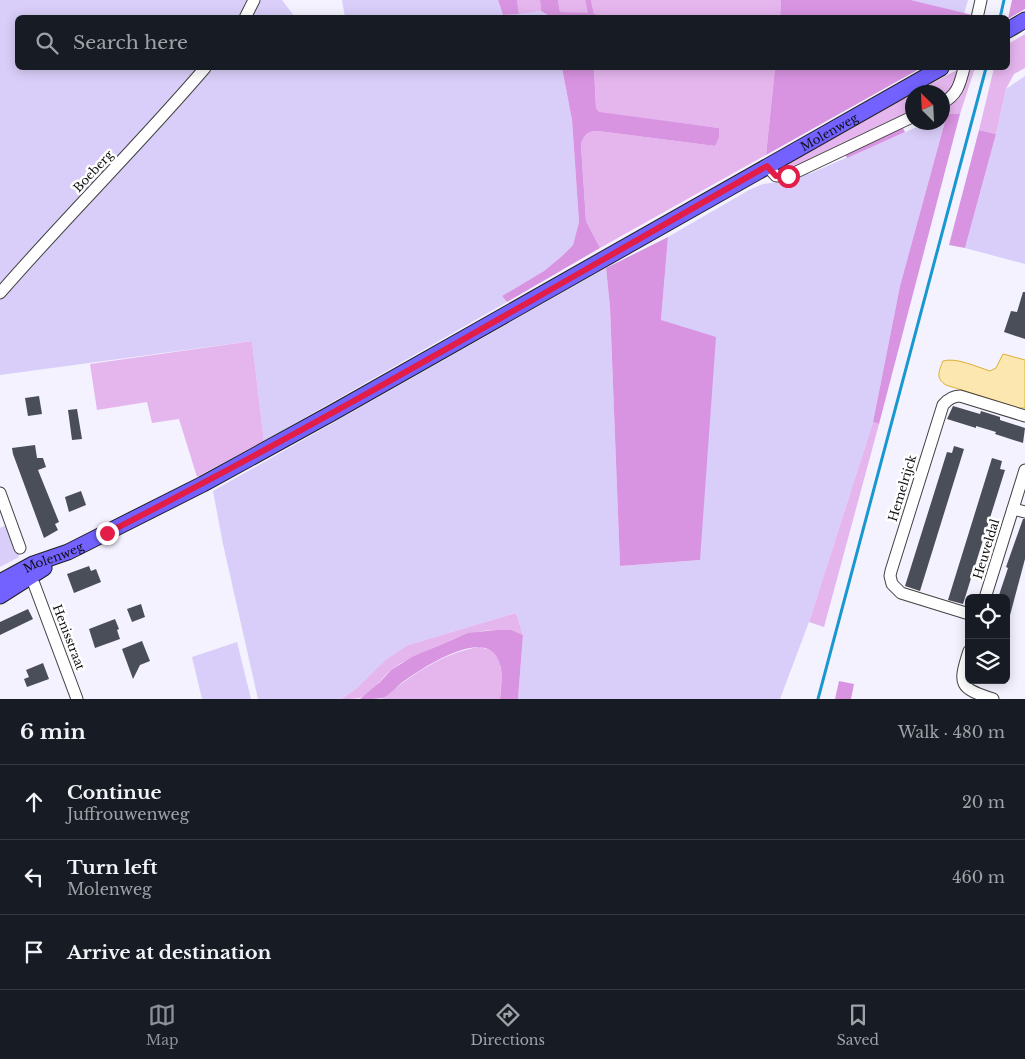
<!DOCTYPE html>
<meta charset="utf-8">
<style>
body{margin:0;font-family:"Libre Baskerville",serif;background:#242831;color:#f1f3f6}
.controls{position:absolute;right:15px;bottom:15px;display:grid;overflow:hidden;border-radius:8px;box-shadow:0 2px 12px #0003}
.controls button{width:45px;height:45px;display:grid;place-items:center;padding:0;border:0;border-bottom:1px solid #363941;background:#171b24;color:#f1f3f6;font:25px sans-serif}
.compass{position:absolute;left:905px;top:85px;width:45px;height:45px;border-radius:50%;background:#171b24;box-shadow:0 2px 12px #0003;rotate:336deg}
.stop{position:absolute;width:15px;height:15px;margin:-11px;border:4px solid #e11d48;border-radius:50%;background:#fff}
.stop.end{background:#e11d48;border-color:#fff;box-shadow:0 1px 5px #0008}
.list{margin:0;padding:0;list-style:none}
h2{display:flex;justify-content:space-between;align-items:center;height:65px;margin:0;padding:0 20px;font-size:21px}
h2 small{font-size:16px;font-weight:400;color:#9ea1a6}
.list li{display:grid;grid-template-columns:32px 1fr auto;gap:15px;align-items:center;box-sizing:border-box;height:75px;padding:0 20px;border-top:1px solid #363941}
.list b{display:block;font-size:19px;white-space:nowrap}
.list p{margin:0;font-size:16px;white-space:nowrap;color:#9ea1a6}
.list em{font-size:16px;font-style:normal;color:#9ea1a6}
.icon{flex:none;width:28px;height:28px;fill:none;stroke:currentColor;stroke-width:2;stroke-linecap:round;stroke-linejoin:round}
.map{position:relative;flex:none;width:1025px;height:699px;overflow:hidden}
.search{position:absolute;background:#171b24;box-shadow:0 2px 12px #0003;left:15px;right:15px;top:15px;height:55px;display:flex;align-items:center;gap:12px;box-sizing:border-box;padding:0 18px;border-radius:8px;color:#9ea1a6;font-size:19px}
.sheet{height:290px;background:#171b24}
nav{display:flex;justify-content:space-around;align-items:center;box-sizing:border-box;height:70px;border-top:1px solid #363941;background:#171b24;font-size:14px;color:#9ea1a6}
nav a{display:grid;justify-items:center;gap:2px}
nav .on{color:#8c9099}
.map>svg:first-child{display:block}
.farmland{fill:#d9cef9}
.green{fill:#e5b6ee}
.forest{fill:#d994e1}
.water{fill:#fce7b1;stroke:#dbb030}
.building{fill:#4a4e59}
.lines{fill:none;stroke-linecap:round;stroke-linejoin:round}
.minor-casing{stroke:#424242;stroke-width:13}
.major-casing{stroke:#202020;stroke-width:17}
.minor{stroke:#fff;stroke-width:11}
.major{stroke:#7362ff;stroke-width:15}
.rail{stroke:#1898cf;stroke-width:3}
.route{stroke:#e11d48;stroke-width:6}
.labels{text-anchor:middle;dominant-baseline:central;stroke-width:5;stroke-linejoin:round;paint-order:stroke}
.street-label{font-size:12px;fill:#0f0f0f;stroke:#fff}
</style>
<div class="map">
<svg width="1025" height="699" viewBox="0 0 1025 699">
<rect width="100%" height="100%" fill="#f4f2ff"/>
<g class="farmland">
<path d="M0,0H248L238,17L18,18V68H199L171,102L24,257L0,286Z"/>
<path d="M260,0H282L295,17L249,18Z"/>
<path d="M342,0H498L503,15L541,11L551,17H345Z"/>
<path d="M911,0H968L964,14Z"/>
<path d="M210,68H562L572,120L579,222L573,245L562,256L544,271L502,296L507,302L264,441L252,341L0,375V300L14,283Z"/>
<path d="M1025,76V264L965,248L996,134L1006,89Z"/>
<path d="M947,114L900,286L873,422L809,622L780,699H518L523,635L516,613L408,645L357,688L341,699H258L223,544L213,491L606,268L610,307L620,566L700,560L661,320L668,237L749,190L763,184L787,181L807,171L809,174L926,123L942,122L943,116Z"/>
<path d="M7,525L19,557L0,567V528Z"/>
<path d="M237,642L251,699H202L192,657Z"/>
</g>
<g class="green">
<path d="M517,0H540L541,11L519,14Z"/>
<path d="M558,0H585L589,14L560,12Z"/>
<path d="M591,0H781L780,18L619,17L594,14Z"/>
<path d="M1025,34V68L1014,74L1006,89L996,134L979,130L994,68H1008V44Z"/>
<path d="M594,68H775L766,155L600,248L586,221L581,145C583,135 588,131 598,131L715,146L719,128L599,113L596,108Z"/>
<path d="M968,68H975L960,114H947L943,116L942,108C963,98 963,87 968,68Z"/>
<path d="M957,70L956,83L943,98L942,92H916Z"/>
<path d="M912,94V113L789,171L784,172L780,169L782,167Z"/>
<path d="M252,341L264,441L197,477L179,419L152,423L147,402L97,410L90,364Z"/>
<path d="M873,422L879,424L824,627L809,622Z"/>
<path d="M516,613L523,635C489,622 456,637 425,652C414,657 401,662 391,670C383,677 370,694 360,698C355,699 346,699 341,699L357,688L387,659L408,645Z"/>
<path d="M479,647C483,648 487,649 491,650C505,657 501,686 500,699H382C410,676 442,653 479,647Z"/>
</g>
<g class="forest">
<path d="M498,0H517L519,14L503,15Z"/>
<path d="M540,0H558L560,12L588,13L585,0H591L594,14L619,17H551L541,11Z"/>
<path d="M781,0H911L972,15L971,18L780,17Z"/>
<path d="M1012,0H1025V9L1008,19Z"/>
<path d="M562,68H594L596,108L599,112L719,128V137L715,146L598,131C588,131 583,135 581,145L586,221L600,248L507,302L502,296L544,271L562,256L573,245L579,222L572,120Z"/>
<path d="M775,68H921L766,155Z"/>
<path d="M947,114H960L879,424L873,422L900,286Z"/>
<path d="M902,126L905,132L847,158L844,153Z"/>
<path d="M979,130L996,134L965,248L949,245Z"/>
<path d="M668,237L661,320L716,337L700,560L620,566L610,307L606,268Z"/>
<path d="M496,630H511L523,635L518,699H500C501,685 504,669 497,657C481,629 421,669 404,681C397,686 390,695 383,698C377,699 366,699 360,699L380,682L391,670L412,657L468,633Z"/>
<path d="M839,681L854,684L851,699H835Z"/>
</g>
<path class="water" d="M1003,354L1025,360V408H1019L946,385C935,378 939,371 943,361C956,357 977,367 990,371L996,368Z"/>
<g class="building">
<path d="M1023,292H1025V339L1004,332L1011,311L1017,312Z"/>
<path d="M39,396L42,414L28,416L25,398Z"/>
<path d="M953,406L980,414L981,411L1000,417V420L1025,428L1023,443L995,434L996,432L976,426V428L947,419Z"/>
<path d="M77,409L82,439L72,440L68,410Z"/>
<path d="M35,445L37,458H43L46,467L38,470L59,522L55,524L58,530L44,538L13,454L12,448Z"/>
<path d="M954,446L964,449L920,591L905,586L947,452L952,453Z"/>
<path d="M992,458L1002,461L1000,469L1005,470L963,604L948,600Z"/>
<path d="M81,491L86,505L69,512L65,497Z"/>
<path d="M1023,519H1025V559L1009,619H1006V598H998L1008,568L1006,567Z"/>
<path d="M89,566L91,571L96,569L101,582L74,593L67,574Z"/>
<path d="M141,604L145,617L132,622L127,609Z"/>
<path d="M28,609L33,619L0,635V622Z"/>
<path d="M115,619L119,629L117,630L120,639L95,648L89,629Z"/>
<path d="M142,641L150,661L140,665L133,679L122,649Z"/>
<path d="M43,663L49,679L27,687L24,679L29,677L26,670Z"/>
</g>
<g class="lines">
<defs>
<g id="minor">
<path d="M245,18L254,0"/>
<path d="M977,18L981,0"/>
<path d="M942,103C958,95 960,83 964,68"/>
<path d="M767,166L776,176H788L912,117"/>
<path d="M0,293C67,216 139,145 205,68"/>
<path d="M0,493L20,548"/>
<path d="M1013,509L1025,512"/>
<path d="M34,584L77,699"/>
<path d="M985,598L1025,470"/>
<path d="M969,614L901,593L892,584L890,576L891,571L943,405C948,399 953,396 960,396L1025,416"/>
<path d="M969,651C958,685 959,688 993,699"/>
</g>
<g id="major">
<path d="M1008,30L1025,20"/>
<path id="s1" d="M0,582L33,564L68,552L203,484L332,413L941,68"/>
<path d="M0,596L44,568"/>
</g>
</defs>
<use href="#minor" class="minor-casing"/>
<use href="#major" class="major-casing"/>
<use href="#minor" class="minor"/>
<use href="#major" class="major"/>
<g class="rail">
<path d="M1000,18L1004,0"/>
<path d="M818,699L986,68"/>
</g>
</g>
<g class="lines">
<path class="route" d="M107,533C331,419 548,290 767,166L776,176H788"/>
</g>
<g class="labels">
<g class="street-label">
<text stroke="none"><textPath href="#s1" startOffset="944">Molenweg</textPath></text>
<text transform="translate(93 171) rotate(-47)">Boeberg</text>
<text transform="translate(902 488) rotate(-73)">Hemelrijck</text>
<text transform="translate(986 549) rotate(-73)">Heuveldal</text>
<text stroke="none"><textPath href="#s1" startOffset="59">Molenweg</textPath></text>
<text transform="translate(69 637) rotate(69)">Henisstraat</text>
</g>
</g>
</svg>
<div class="controls">
<button><svg class="icon" aria-label="locate" viewBox="0 0 24 24"><circle cx="12" cy="12" r="6"/><path d="M12 2v4M12 18v4M2 12h4M18 12h4"/></svg></button>
<button><svg class="icon" aria-label="layers" viewBox="0 0 24 24"><path d="M12 4l9 5-9 5-9-5zM3 14l9 5 9-5"/></svg></button>
</div>
<svg class="compass" viewBox="-18 -18 36 36"><path d="M0-13l5 13h-10z" fill="#e53935"/><path d="M0 13l5-13h-10z" fill="#9ea1a6"/></svg>
<div class="stop" style="left:788px;top:176px"></div>
<div class="stop end" style="left:107px;top:533px"></div>
<div class="search"><svg class="icon" aria-label="search" viewBox="0 0 24 24"><circle cx="10" cy="10" r="6"/><path d="M15 15l6 6"/></svg>Search here</div>
</div>
<section class="sheet">
<h2>6 min<small>Walk · 480 m</small></h2>
<ul class="list">
<li><svg class="icon" aria-label="ahead" viewBox="0 0 24 24"><path d="M12 20V5M6 11l6-6 6 6"/></svg><div><b>Continue</b><p>Juffrouwenweg</p></div><em>20 m</em></li>
<li><svg class="icon" aria-label="left" viewBox="0 0 24 24"><path d="M17 20v-9H6M10 6l-5 5 5 5"/></svg><div><b>Turn left</b><p>Molenweg</p></div><em>460 m</em></li>
<li><svg class="icon" aria-label="arrive" viewBox="0 0 24 24"><path d="M6 21V4h12l-3 4 3 4H6"/></svg><div><b>Arrive at destination</b></div></li>
</ul>
</section>
<nav>
<a class="on"><svg class="icon" aria-label="map" viewBox="0 0 24 24"><path d="M3 6l6-2 6 2 6-2v14l-6 2-6-2-6 2zM9 4v14M15 6v14"/></svg>Map</a>
<a><svg class="icon" aria-label="directions" viewBox="0 0 24 24"><path d="M12 3l9 9-9 9-9-9zM9 14v-3h6M13 9l2 2-2 2"/></svg>Directions</a>
<a><svg class="icon" aria-label="saved" viewBox="0 0 24 24"><path d="M7 4h10v16l-5-4-5 4z"/></svg>Saved</a>
</nav>
